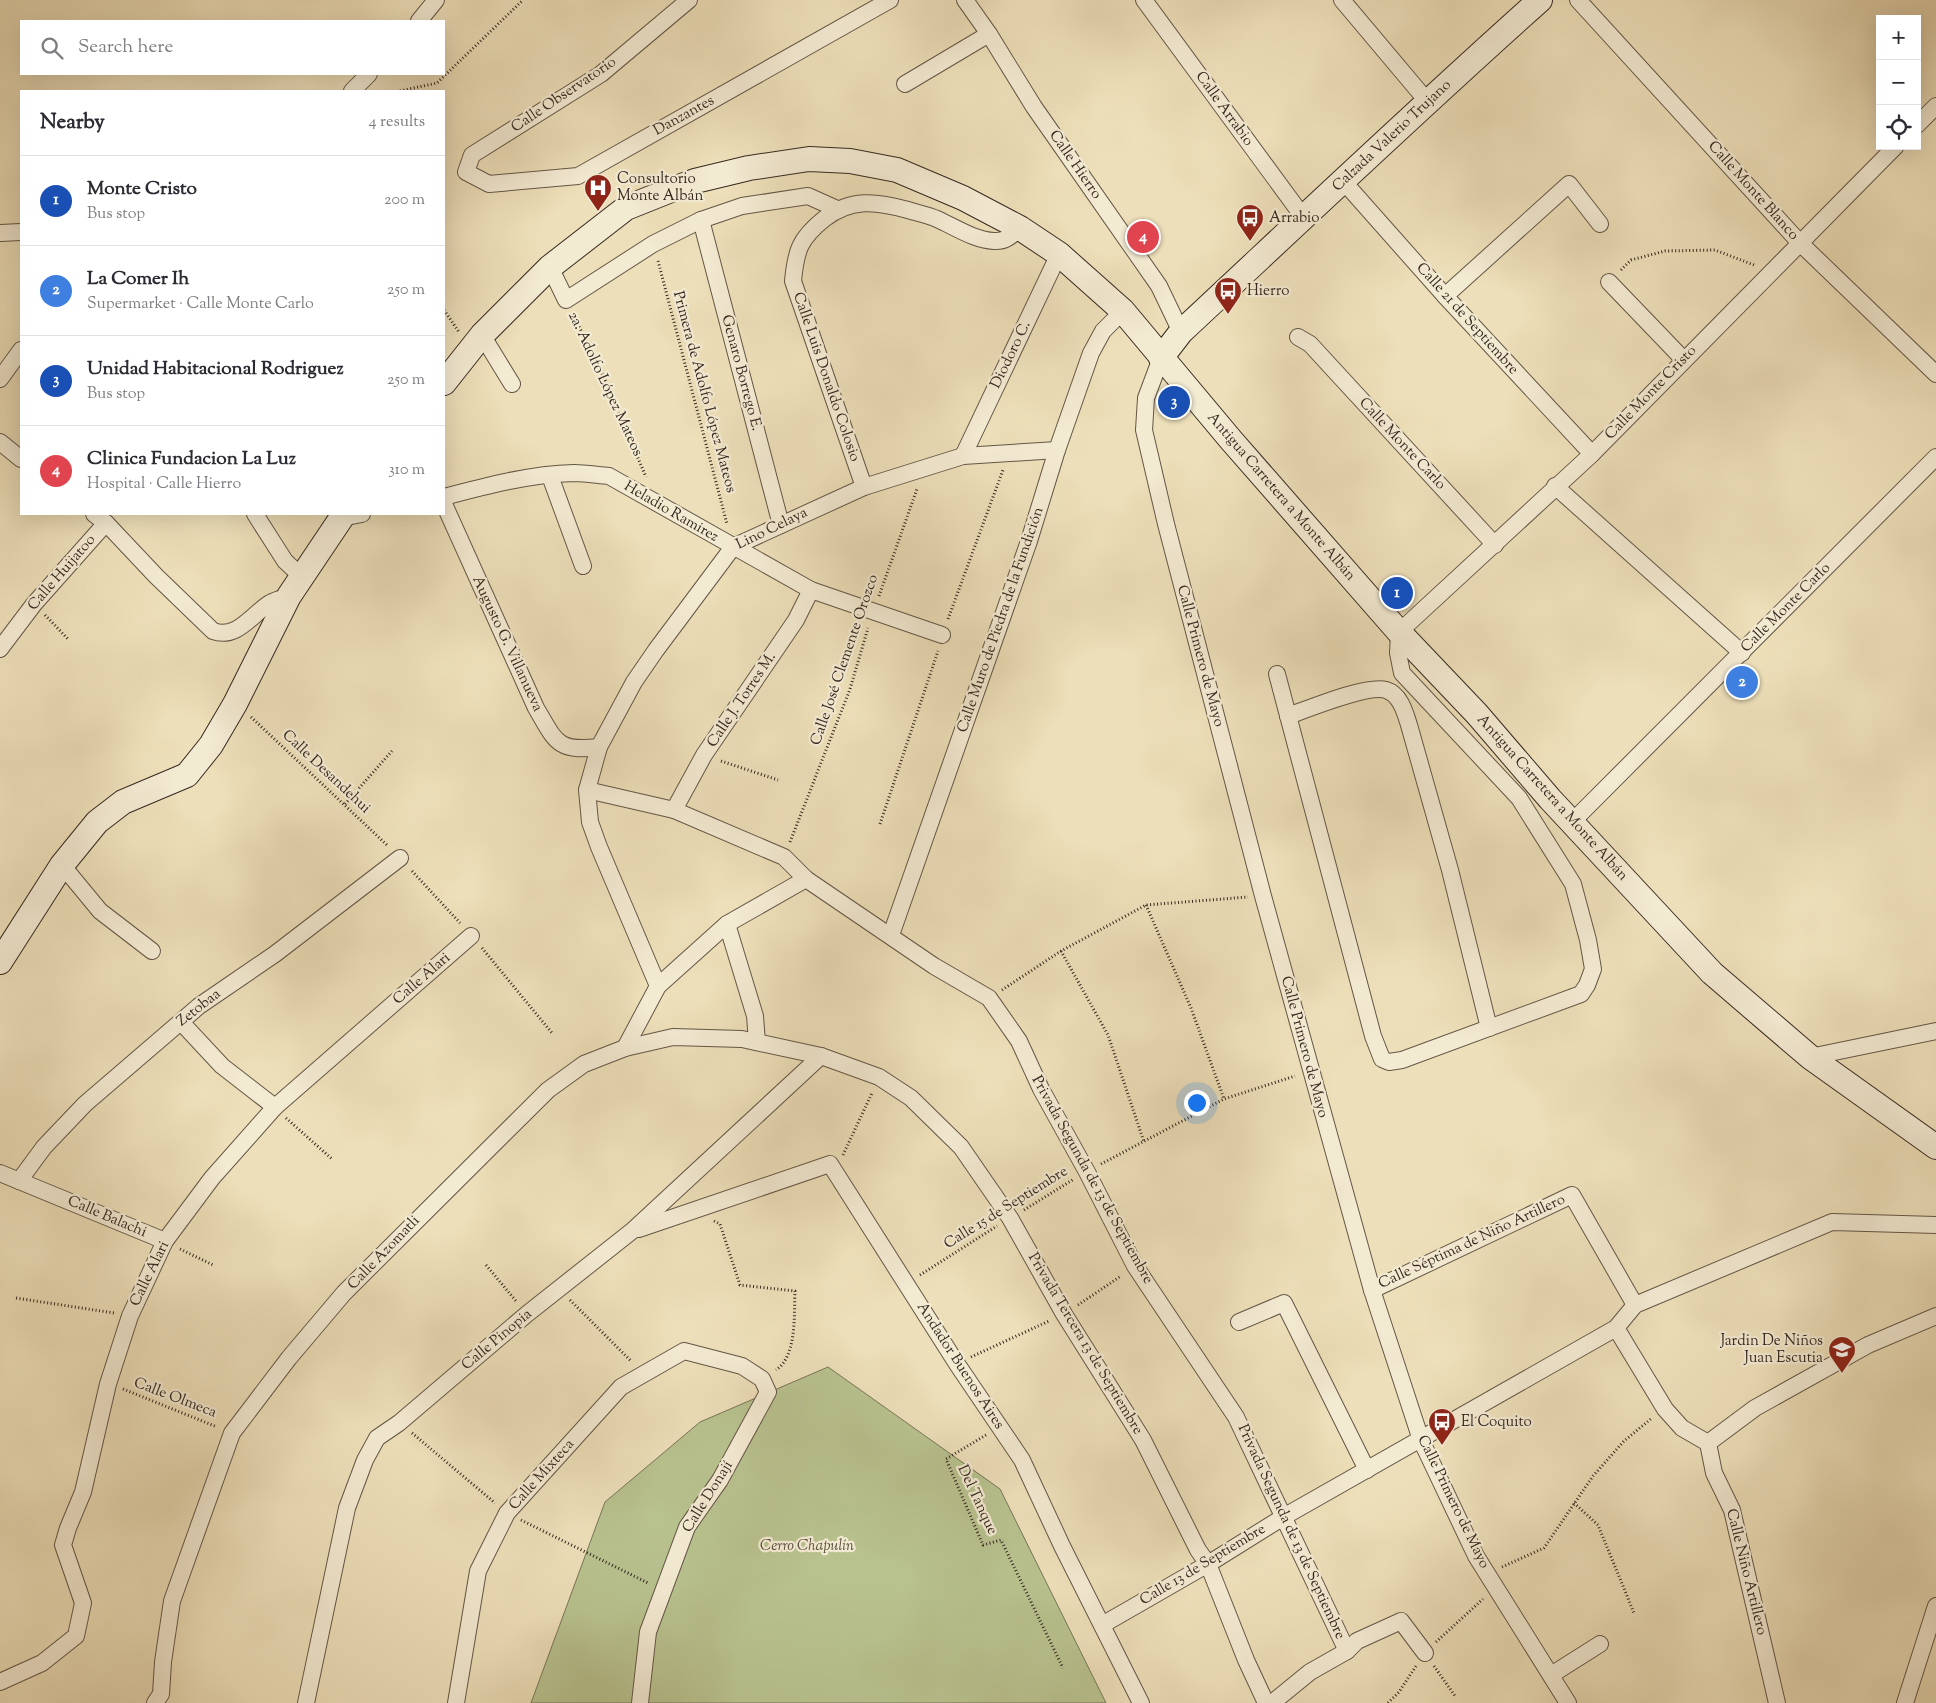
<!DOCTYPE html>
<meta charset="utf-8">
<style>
body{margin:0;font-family:"Sorts Mill Goudy",serif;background:#f7f7f7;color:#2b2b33}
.controls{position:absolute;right:15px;top:15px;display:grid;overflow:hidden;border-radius:0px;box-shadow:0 5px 20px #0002}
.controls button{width:45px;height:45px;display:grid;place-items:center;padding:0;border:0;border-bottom:1px solid #e1e1e2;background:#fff;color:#2b2b33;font:25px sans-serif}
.you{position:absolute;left:1196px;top:1102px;width:18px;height:18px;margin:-12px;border:4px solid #fff;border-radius:50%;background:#1a73e8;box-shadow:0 0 0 8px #1a73e833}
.badge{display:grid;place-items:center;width:32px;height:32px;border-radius:50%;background:#b45309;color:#fff;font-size:16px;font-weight:700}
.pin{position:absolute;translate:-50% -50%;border:2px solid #fff;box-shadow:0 1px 5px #0006}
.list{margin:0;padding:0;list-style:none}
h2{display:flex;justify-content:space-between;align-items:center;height:65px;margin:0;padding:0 20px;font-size:21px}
h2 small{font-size:16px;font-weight:400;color:#7c7c81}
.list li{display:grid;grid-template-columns:32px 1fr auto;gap:15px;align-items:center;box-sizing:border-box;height:90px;padding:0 20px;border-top:1px solid #e1e1e2}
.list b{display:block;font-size:19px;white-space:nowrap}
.list p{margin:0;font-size:16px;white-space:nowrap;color:#7c7c81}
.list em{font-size:16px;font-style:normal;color:#7c7c81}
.icon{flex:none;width:28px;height:28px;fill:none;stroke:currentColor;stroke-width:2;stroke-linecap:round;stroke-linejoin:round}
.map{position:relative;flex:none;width:1936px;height:1703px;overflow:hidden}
.search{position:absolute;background:#fff;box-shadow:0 5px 20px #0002;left:20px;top:20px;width:425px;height:55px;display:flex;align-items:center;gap:12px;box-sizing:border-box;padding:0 18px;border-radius:0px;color:#7c7c81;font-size:19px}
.panel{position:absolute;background:#fff;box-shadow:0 5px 20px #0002;left:20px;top:90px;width:425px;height:425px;border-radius:0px}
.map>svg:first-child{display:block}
.green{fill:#b8c28f;stroke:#777558}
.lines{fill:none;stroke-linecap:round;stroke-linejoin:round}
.street-casing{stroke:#645646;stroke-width:18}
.secondary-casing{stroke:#362820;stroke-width:26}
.path{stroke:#362820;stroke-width:3;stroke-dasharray:1 2.5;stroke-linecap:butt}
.street{stroke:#f3ead2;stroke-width:16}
.secondary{stroke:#f3ead2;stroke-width:24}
.labels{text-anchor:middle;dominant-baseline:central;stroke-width:4.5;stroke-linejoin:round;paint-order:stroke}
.street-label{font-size:15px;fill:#362820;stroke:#f3ead2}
.poi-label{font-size:15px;fill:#362820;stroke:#f3ead2;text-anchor:start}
.park-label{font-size:15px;font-style:italic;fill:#564e3c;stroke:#f3ead2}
</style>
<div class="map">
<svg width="1936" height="1703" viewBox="0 0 1936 1703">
<rect width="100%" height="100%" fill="#eddfb9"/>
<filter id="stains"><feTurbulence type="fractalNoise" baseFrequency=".004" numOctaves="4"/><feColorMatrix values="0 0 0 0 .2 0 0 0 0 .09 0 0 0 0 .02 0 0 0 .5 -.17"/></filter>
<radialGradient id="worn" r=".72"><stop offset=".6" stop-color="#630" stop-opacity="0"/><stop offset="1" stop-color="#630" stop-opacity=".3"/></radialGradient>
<path class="green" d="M828,1367L1000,1489L1106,1703H531L605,1502L700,1422Z"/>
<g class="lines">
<defs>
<g id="street">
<path d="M689,0L601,74L472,155L466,172L489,184L578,176L890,0"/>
<path d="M965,0L989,34L1034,107L1159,286L1181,332"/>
<path d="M1144,0L1304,218"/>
<path d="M1342,0L1427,101"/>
<path d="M1578,0L1800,243L1936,374"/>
<path d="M419,21L436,0"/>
<path d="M905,84L989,34"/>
<path d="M352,91L369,74"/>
<path d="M1917,125L1936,106"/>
<path d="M1344,182L1445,296L1592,454"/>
<path d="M701,220L781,525"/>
<path d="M0,233L21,232"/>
<path d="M550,267L566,300L653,244L701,220L742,206L808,196L837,209"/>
<path d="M1609,282L1683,359"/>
<path d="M1445,296L1569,184L1600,224"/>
<path d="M482,335L512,384"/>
<path d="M1298,337L1310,344L1495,545"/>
<path d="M1161,358L1146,398L1144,430L1166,524L1263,896L1372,1290L1421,1440L1476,1556L1568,1703"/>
<path d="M0,379L21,350"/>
<path d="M0,442L21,459"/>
<path d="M963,456L1059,254"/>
<path d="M550,476L583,566"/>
<path d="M1555,486L1742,653"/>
<path d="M864,487L793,281C796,251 799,239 824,219C851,198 876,201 908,210C917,213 928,215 937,219C955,227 974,240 994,241C1006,242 1012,235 1020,228"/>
<path d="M444,497C485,486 531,474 574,473C585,473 597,475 609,476L811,590L942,635"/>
<path d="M444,504L536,708C556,742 557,752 599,747"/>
<path d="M94,514L106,523L156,576L213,631C237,640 252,614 270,603C276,600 283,598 289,596"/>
<path d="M255,514L285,561L302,577"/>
<path d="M341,518L362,514"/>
<path d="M0,649L34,604L106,523"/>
<path d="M1277,674L1373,1036L1382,1059L1389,1062L1402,1060L1581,994L1587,985L1593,969L1588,940L1573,884L1519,798L1402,673L1398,653L1399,632L1592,454L1896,146"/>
<path d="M1288,716C1308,709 1368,684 1386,690C1400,694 1405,712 1409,725L1450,870L1489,1028"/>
<path d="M587,790L674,810L784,857L806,879L934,966L989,998L1019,1041L1041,1089L1087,1172L1135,1266L1236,1417L1347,1651"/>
<path d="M674,810L704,755L796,620L811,590"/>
<path d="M1571,823L1936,457"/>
<path d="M62,865L100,911L152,951"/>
<path d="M727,924L755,1016L757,1042"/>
<path d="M891,935L1029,541L1057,450L1091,353L1103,331L1123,311"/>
<path d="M658,986L599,847L590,822L587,790L599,747L634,682L656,650L733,547L864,487L963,456L1057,450"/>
<path d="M181,1022L222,1066L275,1107"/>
<path d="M625,1048L658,986L727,924L806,879"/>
<path d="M1810,1057L1936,1031"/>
<path d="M0,1173L165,1241"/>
<path d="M19,1181L44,1147L85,1104L199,1006L275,954L400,858"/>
<path d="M639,1229L830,1164L957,1364L1022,1460L1062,1546L1141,1703"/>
<path d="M1372,1290L1572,1195L1635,1305"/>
<path d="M1239,1322L1284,1303L1367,1470"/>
<path d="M1616,1328L1665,1409L1682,1428L1708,1443L1714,1473L1732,1510L1777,1703"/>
<path d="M1708,1443L1755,1408L1868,1345L1936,1316"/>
<path d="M1102,1625L1208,1564L1285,1516L1616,1328L1635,1305L1832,1222L1936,1225"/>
<path d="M1551,1675L1600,1644"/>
<path d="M0,1682L42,1663L76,1636L83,1603L63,1545L68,1528L83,1492L108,1384L130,1316L165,1241L212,1178L275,1107L471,936"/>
<path d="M155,1703L161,1694L163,1662L172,1601L232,1433L289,1358L344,1293L548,1090L584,1064L625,1048L673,1037L742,1039L821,1056L879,1077L911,1098L961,1147L1010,1218L1064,1314L1143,1440L1198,1550L1208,1564L1246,1660L1266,1703"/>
<path d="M306,1703L347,1508L365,1460L377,1438L399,1423L527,1314L632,1231L821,1056"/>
<path d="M456,1703L478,1571L507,1513L621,1387L684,1351L742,1366L762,1379L768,1392L720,1480L687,1527L648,1632L640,1703"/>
<path d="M1272,1703L1310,1672L1347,1651L1357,1641L1401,1621L1425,1653"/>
<path d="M1905,1703L1936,1606"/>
</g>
<g id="secondary">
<path d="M1161,358L1181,332C1300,221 1418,109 1540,0"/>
<path d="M444,383L482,335L550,267L626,208L666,192L695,181L749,168L809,159L850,161L897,170L963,198L1020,228L1059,254L1123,311L1231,440L1399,632L1477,714L1550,799L1712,973L1810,1057L1936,1147"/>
<path d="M0,962L62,865L97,822L123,802L187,775L211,745L235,704L289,596L344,514"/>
</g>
</defs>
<use href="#street" class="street-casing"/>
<use href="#secondary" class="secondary-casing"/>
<g class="path">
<path d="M400,91L437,83L523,0"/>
<path d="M658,261L727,524"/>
<path d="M1621,270L1631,260L1665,251L1715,250L1754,265"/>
<path d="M444,310L459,332"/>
<path d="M573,314L605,380L646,477"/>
<path d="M879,596L917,489"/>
<path d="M45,615L68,639"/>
<path d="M948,619L1003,470"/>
<path d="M251,717L388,846"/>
<path d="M721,761L778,780"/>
<path d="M345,804L392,751"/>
<path d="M880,824L938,651"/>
<path d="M790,842L850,689L868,628"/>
<path d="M412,871L460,923"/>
<path d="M1146,905L1191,1008L1224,1099"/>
<path d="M482,948L552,1033"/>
<path d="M1061,951L1108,1035L1144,1142"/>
<path d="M1002,990L1061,951L1146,905L1248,897"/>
<path d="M286,1118L332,1159"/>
<path d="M843,1155L872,1093"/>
<path d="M1101,1164L1224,1099L1295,1076"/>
<path d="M1024,1210L1074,1179"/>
<path d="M714,1221L720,1224L740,1285L795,1291C794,1315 797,1356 776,1370"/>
<path d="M180,1249L213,1265"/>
<path d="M486,1265L516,1301"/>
<path d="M920,1275L997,1226"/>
<path d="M16,1298L114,1313"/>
<path d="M570,1300L631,1361"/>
<path d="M1078,1305L1121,1276"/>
<path d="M971,1357L1049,1321"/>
<path d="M123,1389L217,1427"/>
<path d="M412,1433L495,1503"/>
<path d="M986,1435L946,1459L983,1545L1001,1540L1063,1668"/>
<path d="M1574,1503L1598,1525L1634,1613"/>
<path d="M521,1520L648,1583"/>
<path d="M1502,1567L1544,1548L1593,1476L1624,1441L1652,1418"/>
<path d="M1436,1642L1483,1599"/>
<path d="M1434,1666L1455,1696"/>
<path d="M1388,1703L1399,1692L1416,1666"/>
</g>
<use href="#street" class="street"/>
<use href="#secondary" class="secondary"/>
</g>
<defs>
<symbol id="hospital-pin" viewBox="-11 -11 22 30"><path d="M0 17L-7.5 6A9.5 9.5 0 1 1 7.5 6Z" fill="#8f2418" stroke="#f3ead2"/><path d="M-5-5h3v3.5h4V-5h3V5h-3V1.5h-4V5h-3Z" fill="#fff"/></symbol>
<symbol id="bus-pin" viewBox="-11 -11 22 30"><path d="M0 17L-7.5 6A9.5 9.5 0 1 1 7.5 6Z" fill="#8f2418" stroke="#f3ead2"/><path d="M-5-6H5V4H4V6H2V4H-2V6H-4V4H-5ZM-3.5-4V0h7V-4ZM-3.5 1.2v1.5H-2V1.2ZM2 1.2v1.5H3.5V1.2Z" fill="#fff"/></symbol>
<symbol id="school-pin" viewBox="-11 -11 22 30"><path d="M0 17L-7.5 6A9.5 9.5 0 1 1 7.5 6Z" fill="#8f2418" stroke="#f3ead2"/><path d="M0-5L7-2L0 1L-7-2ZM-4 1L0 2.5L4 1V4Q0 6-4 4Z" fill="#fff"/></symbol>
</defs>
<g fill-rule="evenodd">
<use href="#hospital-pin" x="582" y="172" width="32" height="43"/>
<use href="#bus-pin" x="1234" y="202" width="32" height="43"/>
<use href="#bus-pin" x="1212" y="275" width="32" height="43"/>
<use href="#school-pin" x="1826" y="1334" width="32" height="43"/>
<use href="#bus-pin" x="1426" y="1406" width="32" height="43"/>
</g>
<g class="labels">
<g class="street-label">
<text transform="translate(564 95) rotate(-34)">Calle Observatorio</text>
<text transform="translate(1224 109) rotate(54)">Calle Arrabio</text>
<text transform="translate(684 116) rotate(-29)">Danzantes</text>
<text transform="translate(1392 136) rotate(-43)">Calzada Valerio Trujano</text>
<text transform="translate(1075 165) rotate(55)">Calle Hierro</text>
<text transform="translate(1753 191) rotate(48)">Calle Monte Blanco</text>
<text transform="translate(1467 319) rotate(48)">Calle 21 de Septiembre</text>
<text transform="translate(1011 355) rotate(-64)">Diodoro C.</text>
<text transform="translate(741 373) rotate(75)">Genaro Borrego E.</text>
<text transform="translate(826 377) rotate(71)">Calle Luis Donaldo Colosio</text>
<text transform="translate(605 384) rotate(65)">2a. Adolfo López Mateos</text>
<text transform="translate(704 392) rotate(75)">Primera de Adolfo López Mateos</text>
<text transform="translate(1651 393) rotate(-46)">Calle Monte Cristo</text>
<text transform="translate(1402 444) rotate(47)">Calle Monte Carlo</text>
<text transform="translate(1281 497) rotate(49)">Antigua Carretera a Monte Albán</text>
<text transform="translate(671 512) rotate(30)">Heladio Ramirez</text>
<text transform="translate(772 529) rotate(-26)">Lino Celaya</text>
<text transform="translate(62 573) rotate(-49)">Calle Huijatoo</text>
<text transform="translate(1786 608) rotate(-45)">Calle Monte Carlo</text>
<text transform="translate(1001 620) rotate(-71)">Calle Muro de Piedra de la Fundición</text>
<text transform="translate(507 644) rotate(65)">Augusto G. Villanueva</text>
<text transform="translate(1200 656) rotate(75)">Calle Primero de Mayo</text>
<text transform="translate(845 660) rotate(-71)">Calle José Clemente Orozco</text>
<text transform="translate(742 700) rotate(-56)">Calle J. Torres M.</text>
<text transform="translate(326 772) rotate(43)">Calle Desandehui</text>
<text transform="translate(1552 798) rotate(48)">Antigua Carretera a Monte Albán</text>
<text transform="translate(422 979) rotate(-41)">Calle Alari</text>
<text transform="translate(199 1008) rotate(-38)">Zetobaa</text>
<text transform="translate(1304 1047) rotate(75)">Calle Primero de Mayo</text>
<text transform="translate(1092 1180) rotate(61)">Privada Segunda de 13 de Septiembre</text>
<text transform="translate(1006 1208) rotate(-32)">Calle 15 de Septiembre</text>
<text transform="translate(107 1217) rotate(23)">Calle Balachi</text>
<text transform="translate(1472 1242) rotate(-25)">Calle Séptima de Niño Artillero</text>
<text transform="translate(384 1253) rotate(-46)">Calle Azomatli</text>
<text transform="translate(150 1274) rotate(-64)">Calle Alari</text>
<text transform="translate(497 1340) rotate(-40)">Calle Pinopia</text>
<text transform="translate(1085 1344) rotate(59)">Privada Tercera 13 de Septiembre</text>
<text transform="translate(960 1366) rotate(57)">Andador Buenos Aires</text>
<text transform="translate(175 1398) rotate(21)">Calle Olmeca</text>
<text transform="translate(542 1475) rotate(-48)">Calle Mixteca</text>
<text transform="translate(708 1497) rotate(-58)">Calle Donají</text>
<text transform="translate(977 1500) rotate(65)">Del Tanque</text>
<text transform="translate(1453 1502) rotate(64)">Calle Primero de Mayo</text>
<text transform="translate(1291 1532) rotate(65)">Privada Segunda de 13 de Septiembre</text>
<text transform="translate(1203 1565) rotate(-31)">Calle 13 de Septiembre</text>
<text transform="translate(1746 1572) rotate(76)">Calle Niño Artillero</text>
</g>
<g class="poi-label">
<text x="617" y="179">Consultorio<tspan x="617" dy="17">Monte Albán</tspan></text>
<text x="1269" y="218">Arrabio</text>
<text x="1247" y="291">Hierro</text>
<text x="1823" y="1341" text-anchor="end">Jardin De Niños<tspan x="1823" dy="17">Juan Escutia</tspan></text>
<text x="1461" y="1422">El Coquito</text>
</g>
<g class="park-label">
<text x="807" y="1546">Cerro Chapulín</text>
</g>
</g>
<rect width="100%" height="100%" filter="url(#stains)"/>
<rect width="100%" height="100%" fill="url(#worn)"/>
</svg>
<div class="controls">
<button>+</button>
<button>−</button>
<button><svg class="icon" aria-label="locate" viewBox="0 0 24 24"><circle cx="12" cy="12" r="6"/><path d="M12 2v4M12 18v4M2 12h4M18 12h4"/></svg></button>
</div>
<div class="you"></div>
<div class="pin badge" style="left:1397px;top:593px;background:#1a4fb4">1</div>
<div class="pin badge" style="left:1742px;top:682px;background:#3f7fe0">2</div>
<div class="pin badge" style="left:1174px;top:402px;background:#1a4fb4">3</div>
<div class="pin badge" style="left:1143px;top:237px;background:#e0444e">4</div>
<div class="search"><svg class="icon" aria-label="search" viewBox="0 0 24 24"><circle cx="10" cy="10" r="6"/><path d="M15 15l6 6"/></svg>Search here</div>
<section class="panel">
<h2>Nearby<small>4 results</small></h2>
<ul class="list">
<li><span class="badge" style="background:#1a4fb4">1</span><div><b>Monte Cristo</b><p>Bus stop</p></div><em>200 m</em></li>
<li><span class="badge" style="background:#3f7fe0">2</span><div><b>La Comer Ih</b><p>Supermarket · Calle Monte Carlo</p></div><em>250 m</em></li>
<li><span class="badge" style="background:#1a4fb4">3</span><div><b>Unidad Habitacional Rodriguez</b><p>Bus stop</p></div><em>250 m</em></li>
<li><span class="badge" style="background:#e0444e">4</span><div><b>Clinica Fundacion La Luz</b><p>Hospital · Calle Hierro</p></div><em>310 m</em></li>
</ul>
</section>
</div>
